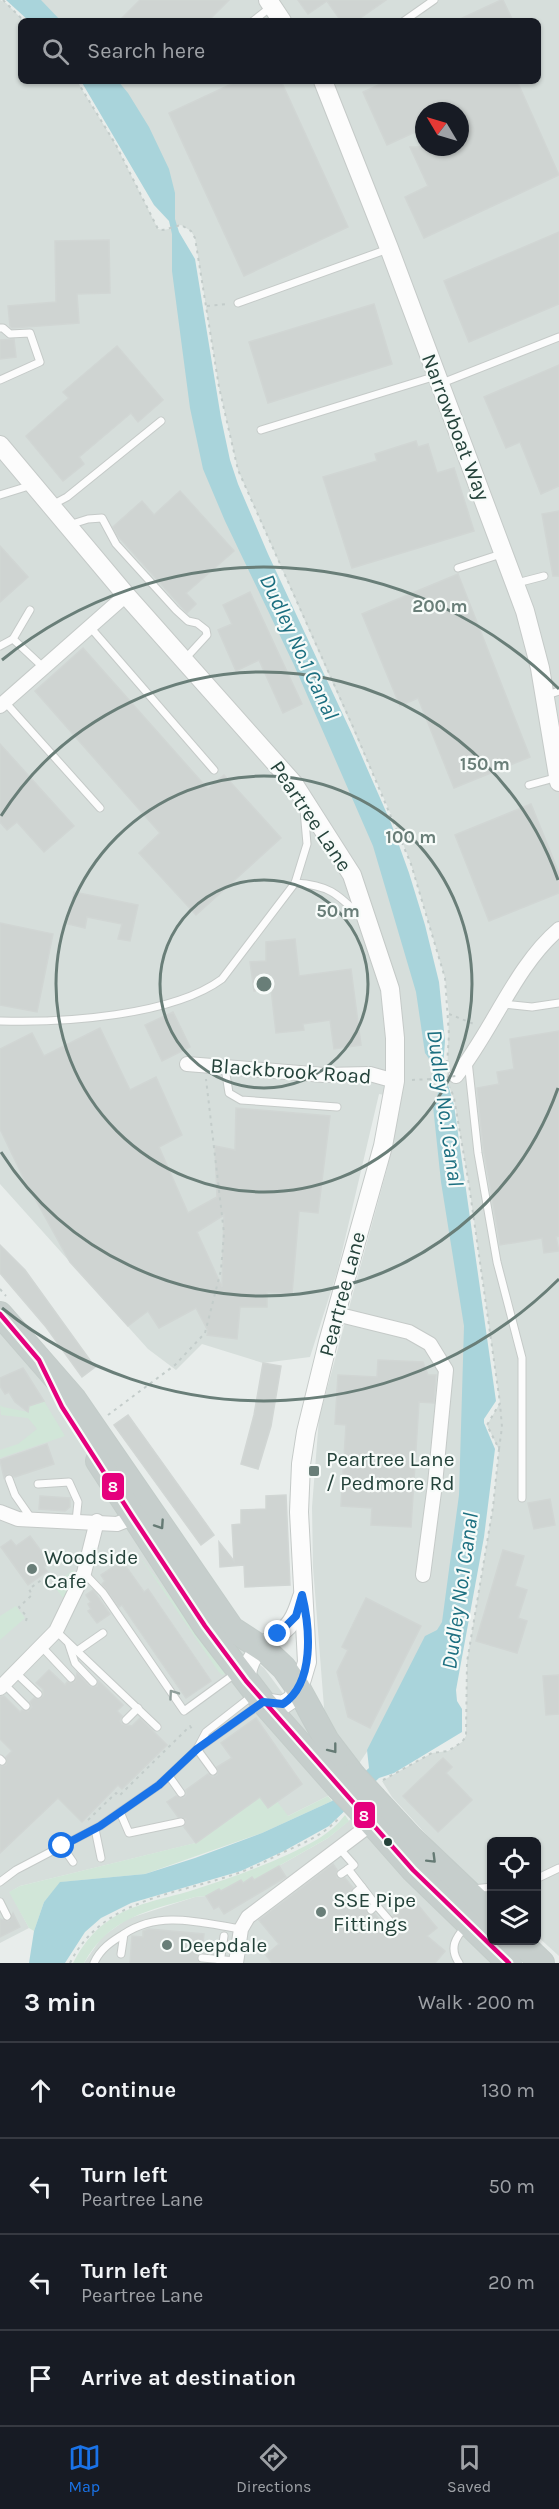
<!DOCTYPE html>
<meta charset="utf-8">
<style>
body{margin:0;font-family:Karla,sans-serif;background:#20242c;color:#f1f3f6}
.controls{position:absolute;right:18px;bottom:18px;display:grid;overflow:hidden;border-radius:9px;box-shadow:0 2px 4px #0004}
.controls button{width:54px;height:54px;display:grid;place-items:center;padding:0;border:0;border-bottom:2px solid #363941;background:#171b24;color:#f1f3f6;font:30px sans-serif}
.compass{position:absolute;left:415px;top:102px;width:54px;height:54px;border-radius:50%;background:#171b24;box-shadow:0 2px 4px #0004;rotate:308deg}
.stop{position:absolute;width:18px;height:18px;margin:-14px;border:4px solid #1a73e8;border-radius:50%;background:#fff}
.stop.end{background:#1a73e8;border-color:#fff;box-shadow:0 2px 6px #0008}
.list{margin:0;padding:0;list-style:none}
h2{display:flex;justify-content:space-between;align-items:center;height:78px;margin:0;padding:0 24px;font-size:26px}
h2 small{font-size:20px;font-weight:400;color:#9ea1a6}
.list li{display:grid;grid-template-columns:39px 1fr auto;gap:18px;align-items:center;box-sizing:border-box;height:96px;padding:0 24px;border-top:2px solid #363941}
.list b{display:block;font-size:22px;white-space:nowrap}
.list p{margin:0;font-size:20px;white-space:nowrap;color:#9ea1a6}
.list em{font-size:20px;font-style:normal;color:#9ea1a6}
.icon{flex:none;width:33px;height:33px;fill:none;stroke:currentColor;stroke-width:2;stroke-linecap:round;stroke-linejoin:round}
.map{position:relative;flex:none;width:559px;height:1963px;overflow:hidden}
.search{position:absolute;background:#171b24;box-shadow:0 2px 4px #0004;left:18px;right:18px;top:18px;height:66px;display:flex;align-items:center;gap:15px;box-sizing:border-box;padding:0 21px;border-radius:9px;color:#9ea1a6;font-size:22px}
.sheet{height:462px;background:#171b24}
nav{display:flex;justify-content:space-around;align-items:center;box-sizing:border-box;height:84px;border-top:2px solid #363941;background:#171b24;font-size:16px;color:#9ea1a6}
nav a{display:grid;justify-items:center;gap:3px}
nav .on{color:#1a73e8}
.map>svg:first-child{display:block}
.built{fill:#d6dedb;fill-rule:evenodd}
.green{fill:#d1e6d8}
.water{fill:#a9d4db}
.building{fill:#cfd4d2;stroke:#d1d6d4;stroke-width:1.5;fill-rule:evenodd}
.lines{fill:none;stroke-linecap:round;stroke-linejoin:round}
.service-casing{stroke:#c5cac8;stroke-width:9}
.minor-casing{stroke:#c5cac8;stroke-width:16}
.tertiary-casing{stroke:#c5cac8;stroke-width:20}
.trunk-casing{stroke:#c3ccc9;stroke-width:26}
.path{stroke:#c3ccca;stroke-width:2;stroke-dasharray:3 4.5;stroke-linecap:butt}
.service{stroke:#fcfcfc;stroke-width:7}
.minor{stroke:#fcfcfc;stroke-width:14}
.tertiary{stroke:#fcfcfc;stroke-width:18}
.trunk{stroke:#c6cecc;stroke-width:24}
.trunk-bridge-casing{stroke:#c3ccc9;stroke-width:26;stroke-linecap:butt}
.path-bridge{stroke:#c3ccca;stroke-width:2;stroke-dasharray:3 4.5;stroke-linecap:butt}
.trunk-bridge{stroke:#c6cecc;stroke-width:24}
.bus-1-casing{stroke:#f7fbf9;stroke-width:9}
.bus-1{stroke:#e5007d;stroke-width:4.5}
.oneway{stroke:#657a74}
.oneway2{stroke:#909f9b}
.route{stroke:#1a73e8;stroke-width:8}
.ring{fill:none;stroke:#697e78;stroke-width:3}
.poi-dot{fill:#697e78;stroke:#f7fbf9;stroke-width:2}
.bus-dot{fill:#24423a;stroke:#f7fbf9;stroke-width:2}
.labels{text-anchor:middle;dominant-baseline:central;stroke-width:4.5;stroke-linejoin:round;paint-order:stroke}
.street-label{font-size:21px;fill:#24423a;stroke:#f7fbf9}
.poi-label{font-size:21px;fill:#24423a;stroke:#f7fbf9;text-anchor:start}
.water-label{font-size:22px;font-style:italic;fill:#1c6f80;stroke:#f7fbf9}
.centre{fill:#697e78;stroke:#f7fbf9;stroke-width:3}
.ring-label{font-size:18px;text-anchor:middle;font-weight:bold;fill:#697e78;stroke:#f7fbf9;stroke-width:4.5;stroke-linejoin:round;paint-order:stroke}
.line-badge{stroke:#f7fbf9;stroke-width:2}
.badge-label{font-size:16px;text-anchor:middle;font-weight:bold;fill:#fff}
</style>
<div class="map">
<svg width="559" height="1963" viewBox="0 0 559 1963">
<rect width="100%" height="100%" fill="#e8edeb"/>
<g class="built">
<path d="M0,0L6,3L24,21H21V81H77L116,145L158,229L163,230L174,228L97,81H538V21H44L24,0H559V1956L537,1936L536,1842H492L491,1896L447,1857L392,1797L382,1781L432,1753L448,1751L462,1742L466,1736L467,1662L493,1507L499,1450L487,1425L500,1403L469,1185L454,1099L447,1081L449,1014L445,978L411,864L397,828L238,470L219,387L195,238L191,231L181,225L175,227L213,452L335,726L427,987L474,1314L455,1621L358,1765L325,1720L313,1567L312,1507L319,1418L387,1169L401,1098L379,1094L338,1269L310,1357L263,1363L202,1344L176,1370L148,1349L0,1184ZM424,111H460V147H424Z"/>
<path d="M0,1313L242,1651L264,1668L347,1780L328,1796L288,1816L268,1808L260,1798L196,1843L20,1886L10,1892L29,1928L0,1943Z"/>
<path d="M369,1804L498,1941L523,1963H84L102,1937L127,1919L195,1897L206,1896L219,1889L221,1891L241,1880L252,1877L254,1880L328,1838Z"/>
</g>
<g class="green">
<path d="M44,1401L65,1436L0,1458V1450L18,1444L37,1429L28,1418L1,1415L0,1405L3,1407L28,1412L29,1406Z"/>
<path d="M138,1554L222,1666L225,1674L222,1675L218,1671Z"/>
<path d="M73,1570L77,1575L64,1599L53,1585Z"/>
<path d="M16,1606L25,1618L0,1640V1616Z"/>
<path d="M328,1796L332,1801L262,1833L145,1874L61,1882L44,1902L34,1931L29,1928L9,1892L20,1886L195,1843L260,1797L277,1801L288,1816Z"/>
<path d="M345,1815L349,1821L328,1838L254,1880L252,1878L243,1883L241,1880L221,1891L219,1889L206,1896L195,1897C149,1911 110,1916 84,1963H73C82,1946 92,1932 108,1921C131,1904 163,1899 190,1891C224,1880 256,1869 289,1854C310,1844 331,1834 345,1815Z"/>
</g>
<g class="water">
<path d="M6,0H41L61,21H29Z"/>
<path d="M81,81H118L128,93L149,127L169,169L175,193V219L179,232L195,259L221,418L230,460L238,484L268,554L352,734L391,823L409,873L425,925L439,982L445,1041L443,1068L454,1105L496,1401L484,1419V1423L495,1449L484,1537L456,1690L457,1701L462,1709V1732L394,1773L379,1778L329,1826L284,1851L241,1871L131,1903L101,1918L85,1932L65,1963H29L34,1931L44,1902L60,1882L145,1874L195,1858L262,1833L332,1801L369,1768L367,1750L425,1636L437,1630L442,1622L459,1495L464,1326L441,1182L433,1106L440,1088L437,1070L425,1053L416,992L373,846L294,665L225,521L203,469L190,408L172,271V234L169,221L154,205Z"/>
</g>
<g class="building">
<path d="M140,0H229L208,21H119Z"/>
<path d="M298,0H386L356,21H341L327,1L308,14Z"/>
<path d="M503,0L513,21H456L501,0Z"/>
<path d="M238,81H281L348,227L244,276L169,113Z"/>
<path d="M387,81H517L559,175L424,238L405,197L428,186L410,147H460V111H424V128L387,145L363,92Z"/>
<path d="M559,232V304L469,342L444,281Z"/>
<path d="M109,240L110,293L77,294L79,323L12,328L10,326L8,306L56,302L55,241Z"/>
<path d="M374,304L392,364L268,403L249,342Z"/>
<path d="M14,339L16,357L0,359V340Z"/>
<path d="M117,346L163,400L138,422L131,413L79,457L84,464L63,481L26,436L69,398L63,392Z"/>
<path d="M559,365V486L541,494L520,442L506,448L484,397Z"/>
<path d="M416,441L418,447L428,444L437,473L454,468L474,531L352,568L323,477L377,461L375,454Z"/>
<path d="M180,491L234,551L186,593L196,604L187,613L117,535L113,527L142,501L154,515Z"/>
<path d="M559,511V576H553L542,514Z"/>
<path d="M0,546L28,577L0,602Z"/>
<path d="M458,574L530,757L454,788L418,698L400,706L362,614Z"/>
<path d="M250,592L302,704L283,713L259,660L236,671L218,630L232,624L223,605Z"/>
<path d="M83,648L208,789L224,775L281,838L196,915L139,853L160,833L35,691Z"/>
<path d="M0,744L74,826L44,852L17,822L7,830L0,822Z"/>
<path d="M531,804L559,873V893L489,921L455,835Z"/>
<path d="M74,892L138,905L130,941L118,939L122,924L87,917L85,928L68,924Z"/>
<path d="M0,923L53,934L37,1012L0,1005Z"/>
<path d="M295,939L299,976L351,969L361,1045L334,1049L330,1020L303,1024L304,1030L276,1033L271,989L254,991L250,962L266,961V942Z"/>
<path d="M173,1012L190,1047L162,1061L145,1025Z"/>
<path d="M100,1028L130,1090L156,1077L182,1135L159,1147L188,1213L217,1197L215,1146L235,1150L236,1108L330,1116L318,1213L299,1211L292,1294L267,1292V1307H240L237,1339L207,1335L208,1331L196,1308L159,1328L148,1311L128,1326L70,1262L23,1177L0,1129V1049L32,1033L44,1056ZM224,1215L222,1287L197,1232Z"/>
<path d="M559,1031V1236L556,1237L559,1251L544,1253L542,1238L500,1245L483,1147L477,1088L499,1084L497,1072L514,1069L510,1039Z"/>
<path d="M0,1245L25,1270L95,1367L82,1377L46,1327L0,1273Z"/>
<path d="M378,1360L423,1362L428,1375H436L434,1403L419,1402L411,1527L371,1525L372,1508L341,1506L346,1425L335,1424L338,1375L377,1377Z"/>
<path d="M263,1363L281,1366L271,1426L258,1469L241,1464L254,1415Z"/>
<path d="M23,1368L44,1401L29,1406L28,1412L15,1402L9,1392L5,1394L0,1386V1378Z"/>
<path d="M128,1415L214,1535L201,1545L114,1425Z"/>
<path d="M47,1444L54,1464L15,1477L8,1474L4,1478L0,1460Z"/>
<path d="M286,1495L290,1585L245,1587L244,1565L220,1567L219,1542L234,1561L232,1525L241,1524V1510L266,1509V1496Z"/>
<path d="M40,1496L70,1498V1507L65,1511L39,1509Z"/>
<path d="M550,1499L555,1525L534,1529L528,1503Z"/>
<path d="M30,1536L50,1563L44,1567L47,1571L28,1585L1,1547L11,1540L16,1546Z"/>
<path d="M503,1550L524,1556L515,1586L527,1590L518,1618L527,1621L517,1653L476,1641Z"/>
<path d="M122,1561L144,1592L148,1589L211,1681L186,1698L122,1605L119,1607L102,1584L105,1581L101,1575Z"/>
<path d="M93,1590L110,1614L97,1623L88,1611L91,1609L88,1604L91,1602L86,1595Z"/>
<path d="M366,1598L421,1626L370,1728L348,1717L337,1672L348,1650L342,1647Z"/>
<path d="M49,1670L65,1685L67,1682H75L77,1673L91,1687L97,1686L98,1680L123,1705L117,1711L122,1716L120,1721L122,1724L132,1726L140,1718L167,1745L122,1789L118,1785L82,1822L58,1798L0,1853V1766L6,1765V1757L12,1751L0,1739V1697L4,1696L20,1712L22,1710L28,1711L32,1707L30,1702L34,1698L39,1699L43,1696V1689L36,1683Z"/>
<path d="M559,1675V1714L546,1715L543,1676Z"/>
<path d="M256,1718L302,1784L268,1808L260,1797L196,1843L184,1827L186,1819L178,1817L167,1802L176,1796L184,1798L186,1795V1790L208,1774L213,1777L217,1775V1767L232,1758L221,1743Z"/>
<path d="M443,1758L452,1767L446,1773L472,1800L438,1832L403,1796Z"/>
<path d="M333,1864L337,1870V1878H345L353,1888L350,1892L352,1896H360L368,1905L367,1914H375L383,1924L392,1925L394,1921L393,1916L413,1899L437,1928L427,1936L445,1951L435,1963H272L266,1955L279,1944L259,1920Z"/>
<path d="M279,1866L286,1877L224,1914L219,1906L214,1909L206,1896L219,1889L221,1891L241,1880L243,1883L252,1877L254,1880Z"/>
<path d="M13,1913L20,1927L0,1937V1919L9,1921Z"/>
<path d="M149,1929L204,1934L202,1952L197,1957L200,1963H130L132,1936L143,1937V1931Z"/>
</g>
<g class="lines">
<defs>
<g id="service">
<path d="M253,21L272,6"/>
<path d="M404,21L434,0"/>
<path d="M238,303L388,249"/>
<path d="M0,328H3L10,334L30,333L40,362L0,380"/>
<path d="M442,383L559,337"/>
<path d="M261,430L436,376"/>
<path d="M0,495L32,485"/>
<path d="M52,505L67,497L161,421"/>
<path d="M69,525L88,519L102,518L116,544L176,610L188,621L197,623L206,630L207,635L184,660"/>
<path d="M458,568L501,554"/>
<path d="M517,583L544,576"/>
<path d="M90,627L214,770"/>
<path d="M13,639L30,610"/>
<path d="M0,646L13,639L44,668"/>
<path d="M547,695L559,691"/>
<path d="M5,702L100,808"/>
<path d="M529,785L558,777"/>
<path d="M295,883C328,885 337,893 360,916"/>
<path d="M502,1004L532,1007L559,1003"/>
<path d="M0,1021C62,1023 172,1016 222,979L295,883L307,844L304,810"/>
<path d="M468,1061L478,1153L497,1262L522,1358V1498"/>
<path d="M225,1068L229,1093L241,1100L337,1107"/>
<path d="M9,1479L15,1495L31,1518"/>
<path d="M38,1484L69,1482L78,1502L76,1521"/>
<path d="M84,1573L103,1593L184,1711L236,1673"/>
<path d="M56,1631L157,1727"/>
<path d="M69,1645L75,1663L93,1682"/>
<path d="M41,1646L71,1678"/>
<path d="M77,1651L103,1633"/>
<path d="M15,1672L38,1694"/>
<path d="M4,1684L26,1706"/>
<path d="M126,1720L138,1708"/>
<path d="M197,1749L206,1732L252,1696"/>
<path d="M197,1749L213,1771"/>
<path d="M0,1759L2,1761"/>
<path d="M169,1776L181,1793"/>
<path d="M120,1812L129,1833L181,1822"/>
<path d="M95,1829L101,1858"/>
<path d="M62,1846L73,1862"/>
<path d="M339,1848L354,1865L341,1874"/>
<path d="M348,1869L362,1887"/>
<path d="M536,1879L559,1868"/>
<path d="M0,1882L16,1870L100,1826L120,1812L159,1785L197,1749L259,1705"/>
<path d="M473,1889L492,1887"/>
<path d="M356,1892L362,1887L376,1905"/>
<path d="M0,1902L7,1916"/>
<path d="M371,1910L376,1905L389,1920"/>
<path d="M121,1954L124,1934C160,1910 201,1923 241,1929"/>
<path d="M202,1958L236,1961"/>
<path d="M94,1963C100,1949 112,1941 124,1934"/>
<path d="M220,1963L224,1936"/>
<path d="M459,1963C449,1948 455,1938 466,1926"/>
</g>
<g id="minor">
<path d="M0,706L126,595"/>
<path d="M187,1064L324,1075L370,1074L395,1081"/>
<path d="M456,1076C492,1032 515,966 559,929"/>
<path d="M336,1314L409,1332L430,1344L446,1370L435,1484L423,1575"/>
<path d="M0,1512L18,1519L117,1524L127,1520L135,1511"/>
<path d="M0,1688L56,1631L84,1573L97,1521"/>
<path d="M236,1963L241,1929L248,1917L371,1824"/>
</g>
<g id="tertiary">
<path d="M268,0L282,21"/>
<path d="M323,81L389,248L525,611L540,668L559,782"/>
<path d="M0,445L126,595L294,784L352,875L390,989L395,1038V1081L383,1146L328,1342L306,1432L301,1464L299,1512L307,1662L302,1679L292,1699L283,1705L263,1702"/>
<path d="M246,1681C249,1647 267,1647 288,1626C296,1618 298,1608 302,1597"/>
</g>
<g id="trunk">
<path d="M0,1314L74,1399L232,1629L266,1651L284,1668L298,1688L327,1741L353,1775"/>
<path d="M98,1461L205,1626L263,1702L338,1787"/>
<path d="M375,1799L411,1838L492,1915"/>
<path d="M361,1811L413,1870L509,1963"/>
<path d="M518,1940L542,1963"/>
</g>
</defs>
<use href="#service" class="service-casing"/>
<use href="#minor" class="minor-casing"/>
<use href="#tertiary" class="tertiary-casing"/>
<use href="#trunk" class="trunk-casing"/>
<g class="path">
<path d="M3,0L24,21"/>
<path d="M77,81L116,145L158,229L163,230L181,225L191,231L195,238L219,387L238,470L354,729L411,864L445,978L449,1035L447,1064"/>
<path d="M207,306L228,304"/>
<path d="M449,1014L474,1024"/>
<path d="M412,1080L430,1079"/>
<path d="M0,1289L6,1296"/>
<path d="M108,1415L175,1365L205,1333L221,1270L224,1233L206,1079"/>
<path d="M499,1449L502,1427L500,1404"/>
<path d="M26,1621L27,1617L19,1607L32,1595L29,1589L47,1576"/>
<path d="M383,1780L432,1753L448,1751L462,1742L466,1736L467,1662L493,1507L499,1449L487,1425L500,1403L469,1185L454,1098L450,1087"/>
<path d="M88,1820L116,1793L119,1796L190,1726L194,1732"/>
<path d="M70,1963C103,1897 178,1895 241,1872C256,1867 271,1858 286,1851C306,1842 325,1834 340,1817"/>
</g>
<use href="#service" class="service"/>
<use href="#minor" class="minor"/>
<use href="#tertiary" class="tertiary"/>
<use href="#trunk" class="trunk"/>
<defs>
<g id="trunk-bridge">
<path d="M353,1775L375,1799"/>
<path d="M338,1787L361,1811"/>
</g>
</defs>
<use href="#trunk-bridge" class="trunk-bridge-casing"/>
<path class="path-bridge" d="M430,1079L456,1076"/>
<use href="#trunk-bridge" class="trunk-bridge"/>
<defs>
<path id="bus-1" d="M0,1314L39,1360L62,1407L132,1516L205,1626L246,1681L413,1870L509,1963"/>
</defs>
<use href="#bus-1" class="bus-1-casing"/>
<use href="#bus-1" class="bus-1"/>
</g>
<defs><path id="oneway-chevron" d="M-2-3.5L2.5 0L-2 3.5" fill="none" stroke-width="1.6" stroke-linecap="round" stroke-linejoin="round" transform="scale(1.5)"/></defs>
<g class="oneway">
<use href="#oneway-chevron" transform="translate(160 1525) rotate(56)"/>
<use href="#oneway-chevron" transform="translate(333 1749) rotate(52)"/>
<use href="#oneway-chevron" transform="translate(432 1859) rotate(45)"/>
</g>
<use class="oneway2" href="#oneway-chevron" transform="translate(173 1694) rotate(-125)"/>
<g class="lines">
<path class="route" d="M62,1846L100,1826L159,1785L197,1749L263,1702L283,1704C315,1683 310,1628 302,1595L296,1616L278,1634"/>
</g>
<g class="ring">
<circle cx="264" cy="984" r="104"/>
<circle cx="264" cy="984" r="208"/>
<path d="M558 1088A312 312 0 0 1 1 1152M1 816A312 312 0 0 1 558 880"/>
<path d="M559 1279A417 417 0 0 1 2 1308M2 660A417 417 0 0 1 559 689"/>
</g>
<g class="poi-dot">
<rect x="308" y="1465" width="12" height="12" rx="3"/>
<circle cx="32" cy="1569" r="6"/>
<circle cx="321" cy="1912" r="6"/>
<circle cx="167" cy="1945" r="6"/>
</g>
<circle class="bus-dot" cx="388" cy="1842" r="5"/>
<g class="labels">
<g class="street-label">
<text transform="translate(456 427) rotate(69)">Narrowboat Way</text>
<text transform="translate(311 816) rotate(56)">Peartree Lane</text>
<text transform="translate(291 1071) rotate(4)">Blackbrook Road</text>
<text transform="translate(342 1294) rotate(-75)">Peartree Lane</text>
</g>
<g class="poi-label">
<text x="326" y="1459">Peartree Lane<tspan x="326" dy="24">/ Pedmore Rd</tspan></text>
<text x="44" y="1557">Woodside<tspan x="44" dy="24">Cafe</tspan></text>
<text x="333" y="1900">SSE Pipe<tspan x="333" dy="24">Fittings</tspan></text>
<text x="179" y="1945">Deepdale</text>
</g>
<g class="water-label">
<text transform="translate(299 647) rotate(65)">Dudley No.1 Canal</text>
<text transform="translate(445 1108) rotate(82)">Dudley No.1 Canal</text>
<text transform="translate(460 1591) rotate(-82)">Dudley No.1 Canal</text>
</g>
</g>
<circle cx="264" cy="984" r="9" class="centre"/>
<g class="ring-label">
<text x="440" y="612">200 m</text>
<text x="485" y="770">150 m</text>
<text x="411" y="843">100 m</text>
<text x="338" y="917">50 m</text>
</g>
<g class="line-badge">
<rect x="101" y="1472" width="24" height="29" rx="6" fill="#e5007d"/>
<rect x="353" y="1801" width="23" height="28" rx="6" fill="#e5007d"/>
</g>
<g class="badge-label">
<text x="113" y="1492">8</text>
<text x="364" y="1821">8</text>
</g>
</svg>
<div class="controls">
<button><svg class="icon" aria-label="locate" viewBox="0 0 24 24"><circle cx="12" cy="12" r="6"/><path d="M12 2v4M12 18v4M2 12h4M18 12h4"/></svg></button>
<button><svg class="icon" aria-label="layers" viewBox="0 0 24 24"><path d="M12 4l9 5-9 5-9-5zM3 14l9 5 9-5"/></svg></button>
</div>
<svg class="compass" viewBox="-18 -18 36 36"><path d="M0-13l5 13h-10z" fill="#e53935"/><path d="M0 13l5-13h-10z" fill="#9ea1a6"/></svg>
<div class="stop" style="left:62px;top:1846px"></div>
<div class="stop end" style="left:278px;top:1634px"></div>
<div class="search"><svg class="icon" aria-label="search" viewBox="0 0 24 24"><circle cx="10" cy="10" r="6"/><path d="M15 15l6 6"/></svg>Search here</div>
</div>
<section class="sheet">
<h2>3 min<small>Walk · 200 m</small></h2>
<ul class="list">
<li><svg class="icon" aria-label="ahead" viewBox="0 0 24 24"><path d="M12 20V5M6 11l6-6 6 6"/></svg><div><b>Continue</b></div><em>130 m</em></li>
<li><svg class="icon" aria-label="left" viewBox="0 0 24 24"><path d="M17 20v-9H6M10 6l-5 5 5 5"/></svg><div><b>Turn left</b><p>Peartree Lane</p></div><em>50 m</em></li>
<li><svg class="icon" aria-label="left" viewBox="0 0 24 24"><path d="M17 20v-9H6M10 6l-5 5 5 5"/></svg><div><b>Turn left</b><p>Peartree Lane</p></div><em>20 m</em></li>
<li><svg class="icon" aria-label="arrive" viewBox="0 0 24 24"><path d="M6 21V4h12l-3 4 3 4H6"/></svg><div><b>Arrive at destination</b></div></li>
</ul>
</section>
<nav>
<a class="on"><svg class="icon" aria-label="map" viewBox="0 0 24 24"><path d="M3 6l6-2 6 2 6-2v14l-6 2-6-2-6 2zM9 4v14M15 6v14"/></svg>Map</a>
<a><svg class="icon" aria-label="directions" viewBox="0 0 24 24"><path d="M12 3l9 9-9 9-9-9zM9 14v-3h6M13 9l2 2-2 2"/></svg>Directions</a>
<a><svg class="icon" aria-label="saved" viewBox="0 0 24 24"><path d="M7 4h10v16l-5-4-5 4z"/></svg>Saved</a>
</nav>
